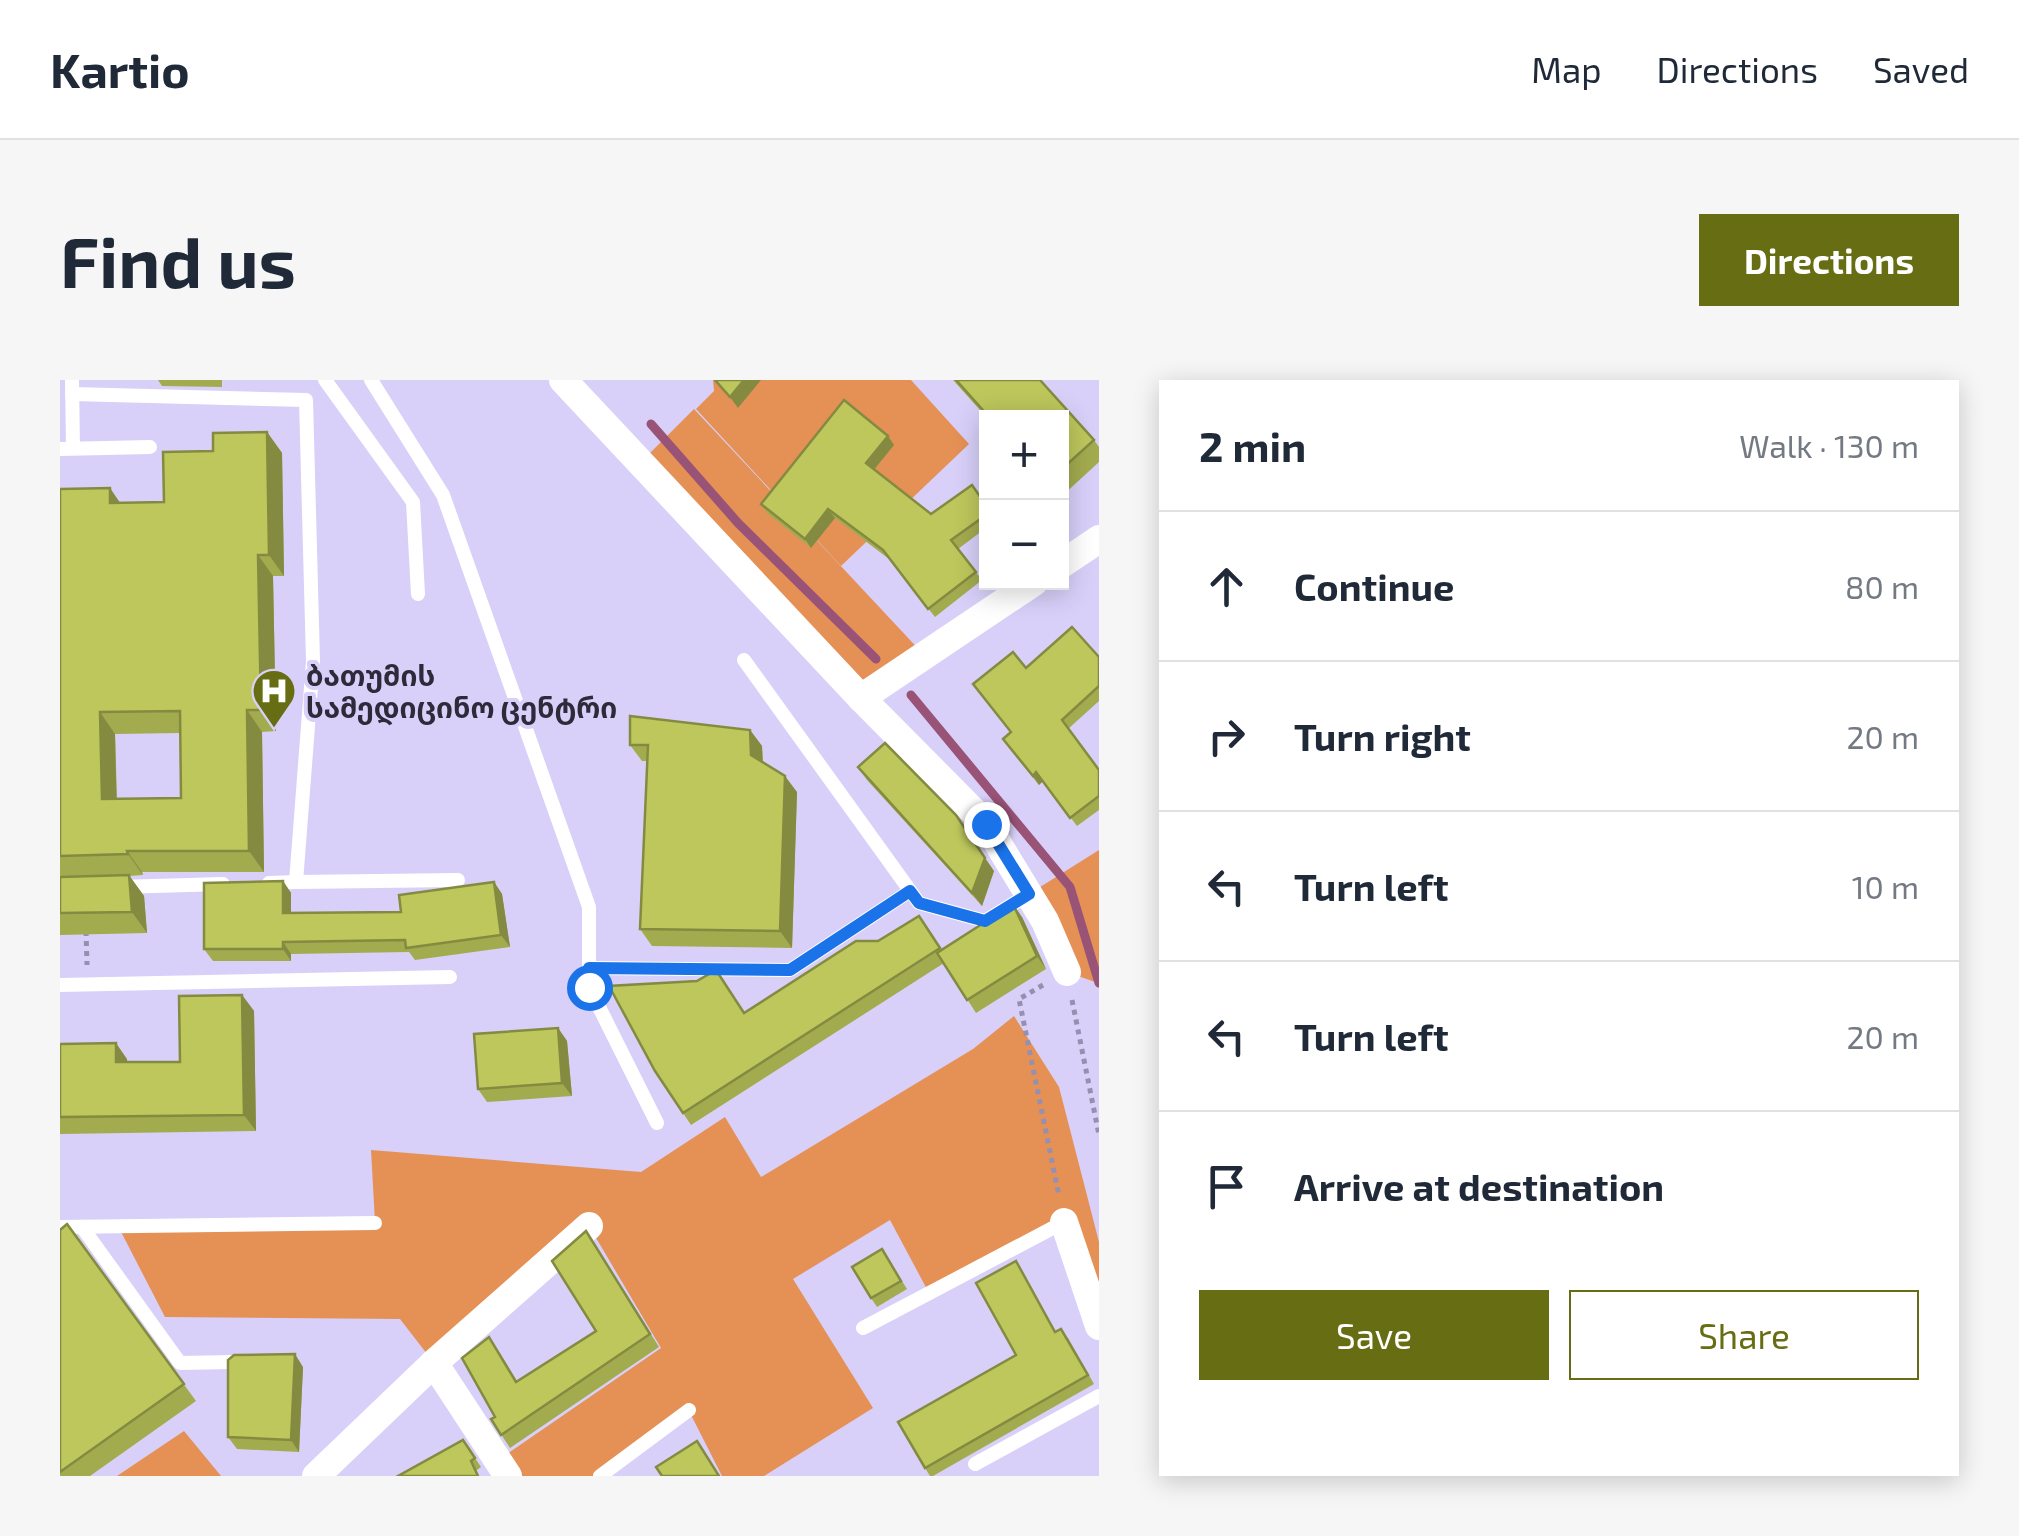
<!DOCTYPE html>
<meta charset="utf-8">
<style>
body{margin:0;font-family:"Exo 2","Noto Sans Georgian",sans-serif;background:#f6f6f7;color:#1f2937}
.controls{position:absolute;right:30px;top:30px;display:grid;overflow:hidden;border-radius:0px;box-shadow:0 5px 25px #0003}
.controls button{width:90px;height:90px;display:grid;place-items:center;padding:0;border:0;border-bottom:2px solid #e0e1e3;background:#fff;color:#1f2937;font:50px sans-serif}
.stop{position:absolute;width:30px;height:30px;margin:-22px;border:8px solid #1a73e8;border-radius:50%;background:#fff}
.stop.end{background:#1a73e8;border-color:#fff;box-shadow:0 2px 10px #0008}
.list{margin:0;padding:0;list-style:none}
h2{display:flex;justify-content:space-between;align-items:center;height:130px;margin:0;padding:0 40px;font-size:42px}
h2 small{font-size:32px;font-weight:400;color:#747a83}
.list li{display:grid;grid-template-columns:65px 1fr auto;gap:30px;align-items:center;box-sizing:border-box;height:150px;padding:0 40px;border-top:2px solid #e0e1e3}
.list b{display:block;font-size:38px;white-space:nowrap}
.list em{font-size:32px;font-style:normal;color:#747a83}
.actions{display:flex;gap:20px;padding:30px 40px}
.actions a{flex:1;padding:22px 0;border:2px solid #676d12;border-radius:0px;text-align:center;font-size:35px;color:#676d12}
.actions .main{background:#676d12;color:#fff}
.icon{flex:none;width:55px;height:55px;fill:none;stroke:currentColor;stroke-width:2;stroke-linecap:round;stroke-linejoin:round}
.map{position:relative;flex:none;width:1039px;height:1096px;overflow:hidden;border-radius:0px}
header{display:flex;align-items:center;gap:60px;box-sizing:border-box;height:140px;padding:0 50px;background:#fff;border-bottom:2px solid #e0e1e3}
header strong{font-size:48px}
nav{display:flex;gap:55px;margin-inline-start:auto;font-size:35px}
.intro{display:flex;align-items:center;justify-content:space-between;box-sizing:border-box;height:240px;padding:0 60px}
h1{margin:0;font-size:70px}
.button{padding:25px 45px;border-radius:0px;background:#676d12;color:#fff;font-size:35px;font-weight:700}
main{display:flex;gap:60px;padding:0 60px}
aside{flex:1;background:#fff;border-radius:0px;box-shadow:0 5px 25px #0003}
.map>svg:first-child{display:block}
.green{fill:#e59055}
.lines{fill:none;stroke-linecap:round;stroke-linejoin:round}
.stream{stroke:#985376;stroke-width:9}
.path{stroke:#9690b0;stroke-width:5;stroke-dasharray:5 5;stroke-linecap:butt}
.service{stroke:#fff;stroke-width:14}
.minor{stroke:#fff;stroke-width:28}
.wall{fill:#a3ab4f;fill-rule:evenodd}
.shaded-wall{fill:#848b40}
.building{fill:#bdc75c;stroke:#848b40;stroke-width:2.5;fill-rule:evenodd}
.route{stroke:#1a73e8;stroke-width:12}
.labels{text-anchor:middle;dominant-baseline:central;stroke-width:8;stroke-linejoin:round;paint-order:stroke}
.poi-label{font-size:28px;font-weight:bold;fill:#2d2a3a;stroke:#d8d0f9;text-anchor:start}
</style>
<header>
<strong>Kartio</strong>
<nav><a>Map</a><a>Directions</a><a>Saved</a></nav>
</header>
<div class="intro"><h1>Find us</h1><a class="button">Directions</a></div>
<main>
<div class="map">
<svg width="1039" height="1096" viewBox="0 0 1039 1096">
<rect width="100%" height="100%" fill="#d8d0f9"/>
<g class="green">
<path d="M653,0H851L909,64L781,186L636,29L654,11Z"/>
<path d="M634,29L865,276L801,318L581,82Z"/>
<path d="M1039,470V599L1035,602L1007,592L969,514Z"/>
<path d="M954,636L999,707L1039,862V946L1004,843L869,913L830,840L733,899L813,1028L704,1096H662L629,1031L548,1096H448L438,1080L601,968L529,846L374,983L340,939L105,937L58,846L315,842L311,770L581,792L665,737L701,797L913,669Z"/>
<path d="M124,1051L161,1096H57Z"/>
</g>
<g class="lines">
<g class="stream">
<path d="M591,44L678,143L816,279"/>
<path d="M851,315L1010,507L1039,603"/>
</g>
<g class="path">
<path d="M26,551L27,585"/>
<path d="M983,605L959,619L999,816"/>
<path d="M1012,620L1039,755"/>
</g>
<g class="service">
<path d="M12,0L13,68"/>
<path d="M265,0L353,122L358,214"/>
<path d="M311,0L383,115L529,527V607L597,743"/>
<path d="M12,14L246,20L253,281L236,502L209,503"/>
<path d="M0,69L90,67"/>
<path d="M684,280L859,523L925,541L969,514"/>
<path d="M236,502L398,500"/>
<path d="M59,507L163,504"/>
<path d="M529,588L730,590L850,511"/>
<path d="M0,605L390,597"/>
<path d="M0,847L315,843"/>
<path d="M22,847L120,983L173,982"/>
<path d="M803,948L1004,842"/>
<path d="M915,1084L1039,1016"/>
<path d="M540,1096L629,1030"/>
</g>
<g class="minor">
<path d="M503,0L801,318L926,444L985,541L1007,592"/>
<path d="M1002,184L1039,159"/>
<path d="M801,318L974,202"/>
<path d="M1004,842L1039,946"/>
<path d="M374,983L448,1096"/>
<path d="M256,1096L374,983L529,846"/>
</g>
</g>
<g class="wall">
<path d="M98,0H162V7L102,6Z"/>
<path d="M893,0H980L1034,60L1039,67V82L1002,116V38H927Z"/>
<path d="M207,52L222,73L224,196H213L216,351L202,352L204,492H82L83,495L69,496L84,516L87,553L0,555V109L60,123L104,122L153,71ZM120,353L121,418L57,419L55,354Z"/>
<path d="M828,56L834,65L814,90L871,134L926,125V148L898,169L922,200L875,237L829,179L775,138L751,168L707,133L701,124Z"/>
<path d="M1039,277V321L1008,349L1039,390V430L1017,446L983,401L979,405L949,368L966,288Z"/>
<path d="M690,350L702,366L703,382L737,412L732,568L592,566L580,549L587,381H582L570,365Z"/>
<path d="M798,387L934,491L922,526L807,400Z"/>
<path d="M223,501L231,513V533L341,532L434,502L442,514L450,567L355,580L349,572L231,574V581H153L144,569Z"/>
<path d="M859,536L882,570L962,537L986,589L916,633L884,583L631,745L595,691L684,633L818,561Z"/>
<path d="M182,615L194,631L196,751L0,754V664L67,679V682H120Z"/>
<path d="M498,648L507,661L512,716L427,722L418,709Z"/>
<path d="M7,844L136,1021L30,1096H0V850Z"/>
<path d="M535,864L599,967L450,1068L431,1039L435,1037L438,970L457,1001L536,951Z"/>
<path d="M822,869L847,909L817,927L811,918Z"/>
<path d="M956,881L996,952L1008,958L1034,1004L873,1096H870L865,1088L956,975Z"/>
<path d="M243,987L239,1072L177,1069L168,1057Z"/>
<path d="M403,1060L421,1087L417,1090L338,1096Z"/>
</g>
<g class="shaded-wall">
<path d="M684,0H701L678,28L670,17Z"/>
<path d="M207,52L222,73L224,196L209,175Z"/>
<path d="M828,56L834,65L812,92L806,83Z"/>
<path d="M50,108L65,130L50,123Z"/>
<path d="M768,129L775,138L751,168L745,159Z"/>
<path d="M198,175L213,196L216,351L201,330Z"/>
<path d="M187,330L202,352L204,492L189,471Z"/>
<path d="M40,332L55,354L57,441L42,419Z"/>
<path d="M690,350L702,366L703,392L691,375Z"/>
<path d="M976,392L983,401L979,405L973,396Z"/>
<path d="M725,396L737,412L732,568L720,551Z"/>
<path d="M896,435L934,491L922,526L912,513Z"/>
<path d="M67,471L82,492L83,495L68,474Z"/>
<path d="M69,495L84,516L87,553L72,532Z"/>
<path d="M223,501L231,513V545L223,533Z"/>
<path d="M434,502L442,514L450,567L441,555Z"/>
<path d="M953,524L962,537L986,589L977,576Z"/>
<path d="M223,562L231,574V581L223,569Z"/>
<path d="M182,615L194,631L196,751L184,735Z"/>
<path d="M498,648L507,661L512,716L502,703Z"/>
<path d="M56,663L67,679L68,699L56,682Z"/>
<path d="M235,974L243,987L239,1072L231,1060Z"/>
</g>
<g class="building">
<path d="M655,0H684L670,17Z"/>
<path d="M896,0H980L1034,60L1002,89V38H930Z"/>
<path d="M784,20L828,56L806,83L871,134L912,105L926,125V135L891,160L916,192L868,229L823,170L768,129L745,159L701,124Z"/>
<path d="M207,52L209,175H198L201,330H187L189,471H67L68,474L0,476V109L50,108V123L104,122L103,72L153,71V53ZM120,331L121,418L42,419L40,332Z"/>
<path d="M1012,247L1039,277V306L1002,340L1039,390V416L1010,438L976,392L973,396L943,359L951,352L913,304L953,272L966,288Z"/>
<path d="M570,336L690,350L691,375L725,396L720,551L580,549L588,365H570Z"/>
<path d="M825,363L896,435L925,478L912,513L798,387Z"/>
<path d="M69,495L72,532L0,533V497Z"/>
<path d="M223,501V533L341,532L339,515L434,502L441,555L346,568L345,560L223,562V569H144V503Z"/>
<path d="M953,524L977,576L907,620L877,573Z"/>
<path d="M859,536L880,568L623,733L595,691L549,606L637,601L656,590L684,633L796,561H818Z"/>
<path d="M182,615L184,735L0,737V664L56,663V682H120L119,616Z"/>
<path d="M498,648L502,703L418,709L414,654Z"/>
<path d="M7,844L124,1004L0,1092V850Z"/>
<path d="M526,851L590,954L441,1055L431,1039L435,1037L402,978L429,957L456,1002L536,951L492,881Z"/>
<path d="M822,869L841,901L811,918L792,887Z"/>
<path d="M956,881L995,952L1001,949L1028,995L865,1088L838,1042L956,975L916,903Z"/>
<path d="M235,974L231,1060L168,1057V980L174,975Z"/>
<path d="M403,1060L415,1078L411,1081L418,1096H338Z"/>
<path d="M637,1061L659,1096H602L596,1087Z"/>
</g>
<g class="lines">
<path class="route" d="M529,607V588L730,590L850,511L859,523L925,541L969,514L926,444"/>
</g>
<defs>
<symbol id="hospital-pin" viewBox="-11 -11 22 30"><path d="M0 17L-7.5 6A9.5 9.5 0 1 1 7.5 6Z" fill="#676d12" stroke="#d8d0f9"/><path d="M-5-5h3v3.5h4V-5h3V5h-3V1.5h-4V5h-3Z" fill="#fff"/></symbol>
</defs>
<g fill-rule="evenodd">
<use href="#hospital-pin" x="189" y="286" width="50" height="68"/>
</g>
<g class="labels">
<g class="poi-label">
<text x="246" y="295">ბათუმის<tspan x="246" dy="32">სამედიცინო ცენტრი</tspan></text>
</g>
</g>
</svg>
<div class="controls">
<button>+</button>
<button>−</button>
</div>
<div class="stop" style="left:529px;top:607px"></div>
<div class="stop end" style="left:926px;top:444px"></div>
</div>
<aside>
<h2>2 min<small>Walk · 130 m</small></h2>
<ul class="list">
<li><svg class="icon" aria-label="ahead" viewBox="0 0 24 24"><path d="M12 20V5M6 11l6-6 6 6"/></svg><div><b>Continue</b></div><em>80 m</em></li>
<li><svg class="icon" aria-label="right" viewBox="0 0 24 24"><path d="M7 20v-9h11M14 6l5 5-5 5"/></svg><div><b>Turn right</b></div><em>20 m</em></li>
<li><svg class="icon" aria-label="left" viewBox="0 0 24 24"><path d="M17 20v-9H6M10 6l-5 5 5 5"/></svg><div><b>Turn left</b></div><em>10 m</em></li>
<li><svg class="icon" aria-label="left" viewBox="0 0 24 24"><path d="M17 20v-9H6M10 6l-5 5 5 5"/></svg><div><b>Turn left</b></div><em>20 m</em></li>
<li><svg class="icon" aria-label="arrive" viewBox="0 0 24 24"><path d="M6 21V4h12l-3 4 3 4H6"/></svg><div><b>Arrive at destination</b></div></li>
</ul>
<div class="actions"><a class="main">Save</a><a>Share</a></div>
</aside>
</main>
